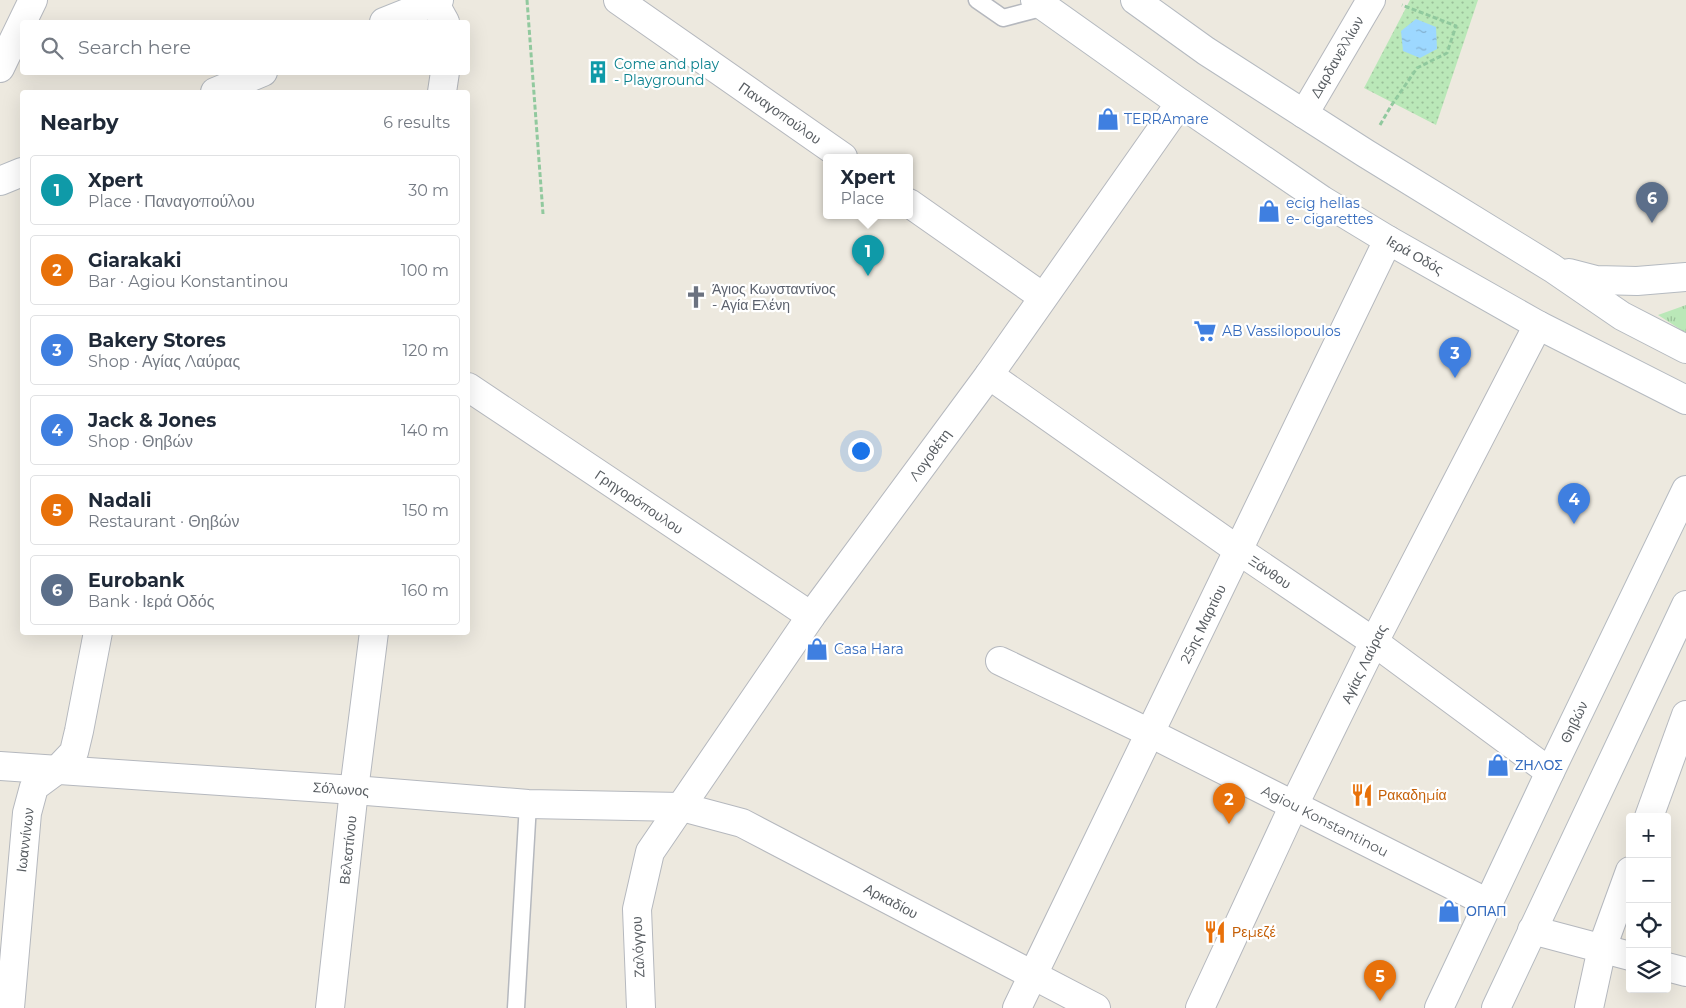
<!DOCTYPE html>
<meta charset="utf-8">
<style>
body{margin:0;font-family:Montserrat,sans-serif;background:#f6f6f7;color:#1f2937}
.controls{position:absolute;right:15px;bottom:15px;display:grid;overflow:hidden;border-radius:5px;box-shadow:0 5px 20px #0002}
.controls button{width:45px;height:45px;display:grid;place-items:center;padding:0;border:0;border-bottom:1px solid #e0e1e3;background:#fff;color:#1f2937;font:25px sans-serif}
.you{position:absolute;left:860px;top:450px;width:18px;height:18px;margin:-12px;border:4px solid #fff;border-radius:50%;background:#1a73e8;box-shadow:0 0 0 8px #1a73e833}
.badge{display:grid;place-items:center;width:32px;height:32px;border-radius:50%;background:#fb2017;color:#fff;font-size:16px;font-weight:700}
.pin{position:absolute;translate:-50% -41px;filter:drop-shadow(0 1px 2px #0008)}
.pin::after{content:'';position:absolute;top:26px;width:18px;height:15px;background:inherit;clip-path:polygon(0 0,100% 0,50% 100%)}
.popup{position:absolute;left:823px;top:154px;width:90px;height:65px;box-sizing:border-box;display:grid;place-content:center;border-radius:5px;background:#fff;filter:drop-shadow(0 1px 4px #0005);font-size:16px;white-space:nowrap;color:#747a83}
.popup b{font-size:19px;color:#1f2937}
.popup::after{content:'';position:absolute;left:50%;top:100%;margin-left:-10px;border:10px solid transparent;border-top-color:#fff}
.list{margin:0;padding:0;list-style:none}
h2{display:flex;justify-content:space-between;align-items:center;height:65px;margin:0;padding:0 20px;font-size:21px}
h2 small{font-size:16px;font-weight:400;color:#747a83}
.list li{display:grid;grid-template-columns:32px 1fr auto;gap:15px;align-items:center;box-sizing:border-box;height:70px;margin:0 10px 10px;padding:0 10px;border:1px solid #e0e1e3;border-radius:5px}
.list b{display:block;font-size:19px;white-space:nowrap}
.list p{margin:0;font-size:16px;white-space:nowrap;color:#747a83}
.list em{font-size:16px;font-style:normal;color:#747a83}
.icon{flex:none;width:28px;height:28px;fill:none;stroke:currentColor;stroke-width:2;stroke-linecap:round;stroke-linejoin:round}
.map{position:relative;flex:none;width:1686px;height:1008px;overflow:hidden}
.search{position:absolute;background:#fff;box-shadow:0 5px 20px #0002;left:20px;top:20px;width:450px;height:55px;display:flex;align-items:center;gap:12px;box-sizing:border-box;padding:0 18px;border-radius:5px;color:#747a83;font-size:19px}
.panel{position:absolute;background:#fff;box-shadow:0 5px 20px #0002;left:20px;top:90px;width:450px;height:545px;border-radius:5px}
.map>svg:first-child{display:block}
.grass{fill:url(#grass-tufts)}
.park{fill:url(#park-dots)}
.water{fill:url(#water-ripples)}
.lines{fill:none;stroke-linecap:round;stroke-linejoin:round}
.lane-casing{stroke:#b5b8be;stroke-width:19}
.street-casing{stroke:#b5b8be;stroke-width:30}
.secondary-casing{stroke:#b5bac0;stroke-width:30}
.path{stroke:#91c99e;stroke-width:3;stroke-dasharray:5 2.5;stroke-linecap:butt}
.lane{stroke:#fff;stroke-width:16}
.street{stroke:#fff;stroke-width:28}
.secondary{stroke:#fff;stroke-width:28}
.labels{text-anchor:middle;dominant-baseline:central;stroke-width:4.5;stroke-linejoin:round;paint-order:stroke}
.street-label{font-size:14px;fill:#585d62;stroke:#fff}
.culture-label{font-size:14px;fill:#0d838f;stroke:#fff;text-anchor:start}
.shop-label{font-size:14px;fill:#366cbe;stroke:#fff;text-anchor:start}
.worship-label{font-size:14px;fill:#5b616d;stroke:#fff;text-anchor:start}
.food-label{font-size:14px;fill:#c56008;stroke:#fff;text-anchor:start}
</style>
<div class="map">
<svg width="1686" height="1008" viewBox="0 0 1686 1008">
<defs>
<pattern id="grass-tufts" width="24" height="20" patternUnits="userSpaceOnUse" patternTransform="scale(1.25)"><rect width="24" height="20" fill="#bae8b8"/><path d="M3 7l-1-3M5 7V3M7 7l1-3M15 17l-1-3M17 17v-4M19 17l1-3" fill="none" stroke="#9abf99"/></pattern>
<pattern id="park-dots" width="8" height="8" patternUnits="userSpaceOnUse" patternTransform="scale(1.25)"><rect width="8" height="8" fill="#bae8b8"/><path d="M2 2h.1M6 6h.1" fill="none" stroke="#9abf99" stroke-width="1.8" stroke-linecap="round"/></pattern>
<pattern id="water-ripples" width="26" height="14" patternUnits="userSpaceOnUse" patternTransform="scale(1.25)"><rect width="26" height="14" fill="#9dd8ff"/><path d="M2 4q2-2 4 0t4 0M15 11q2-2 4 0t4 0" fill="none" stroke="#83b2d2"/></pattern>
</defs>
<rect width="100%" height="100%" fill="#ede9df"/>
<path class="grass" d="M1686,305V333L1658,315Z"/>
<path class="park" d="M1410,0H1478L1436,125L1364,88Z"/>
<path class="water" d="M1416,19L1436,27L1437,49L1420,58L1403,51L1401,31Z"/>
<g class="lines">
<defs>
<g id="lane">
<path d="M977,0L1003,18L1045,7"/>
<path d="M516,1008L528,804"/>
</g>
<g id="street">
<path d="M618,0L843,157"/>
<path d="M434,2L445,22"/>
<path d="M0,68L33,0"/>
<path d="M442,92L445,72"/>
<path d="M1304,114L1371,0"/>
<path d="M909,203L1043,297"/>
<path d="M989,375L1238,550L1374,642L1550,772"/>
<path d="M468,387L811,616"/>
<path d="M1000,661L1150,733L1488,903"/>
<path d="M0,766L354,790L528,804L682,807L742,823L1096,1008"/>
<path d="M1649,817L1686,715"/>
<path d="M1532,930L1630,956"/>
<path d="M1667,967L1686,972"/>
<path d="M10,1008L27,813L34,787L57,770L74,752L79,731L98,632"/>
<path d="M330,1008L354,790L374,632"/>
<path d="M641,1008L637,909L650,852L811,616L989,375L1180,103"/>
<path d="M1017,1008L1388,240"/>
<path d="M1200,1008L1294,805L1374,642L1538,325"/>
<path d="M1589,1008L1602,948L1630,871"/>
</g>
<g id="secondary">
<path d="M1035,0L1180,103L1322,200L1388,240L1538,325L1686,400"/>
<path d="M1135,0L1206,51L1365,153L1552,268L1622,316L1686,349"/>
<path d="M384,22L439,0"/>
<path d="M215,92L263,72"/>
<path d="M0,181L22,172"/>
<path d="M1569,273L1596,280L1637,281L1686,277"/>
<path d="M1439,1008L1550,772L1686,490"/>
<path d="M1496,1008L1686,605"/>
</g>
</defs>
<use href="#lane" class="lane-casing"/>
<use href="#street" class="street-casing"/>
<use href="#secondary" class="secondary-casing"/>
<g class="path">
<path d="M527,0L543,214"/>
<path d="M1380,125L1391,106L1417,68L1447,53L1456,26L1402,5"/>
</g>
<use href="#lane" class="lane"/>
<use href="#street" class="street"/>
<use href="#secondary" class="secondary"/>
</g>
<defs>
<symbol id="building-bare" viewBox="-9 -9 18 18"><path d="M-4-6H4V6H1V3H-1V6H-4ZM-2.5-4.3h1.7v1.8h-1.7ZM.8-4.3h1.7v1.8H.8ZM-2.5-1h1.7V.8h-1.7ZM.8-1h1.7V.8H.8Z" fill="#0f9aa8" stroke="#fff" stroke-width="2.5" paint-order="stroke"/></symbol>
<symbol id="shop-bare" viewBox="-9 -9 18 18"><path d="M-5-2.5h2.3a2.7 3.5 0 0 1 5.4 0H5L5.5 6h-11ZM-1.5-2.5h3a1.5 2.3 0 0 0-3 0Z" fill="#3f7fe0" stroke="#fff" stroke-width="2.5" paint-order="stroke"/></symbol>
<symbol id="church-bare" viewBox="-9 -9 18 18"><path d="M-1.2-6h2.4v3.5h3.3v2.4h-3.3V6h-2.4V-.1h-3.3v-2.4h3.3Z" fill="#6b7280" stroke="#fff" stroke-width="2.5" paint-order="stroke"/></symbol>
<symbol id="supermarket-bare" viewBox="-9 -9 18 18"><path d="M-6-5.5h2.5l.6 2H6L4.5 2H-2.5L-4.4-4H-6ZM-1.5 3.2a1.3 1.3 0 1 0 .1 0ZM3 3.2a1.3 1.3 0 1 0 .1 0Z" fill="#3f7fe0" stroke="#fff" stroke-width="2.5" paint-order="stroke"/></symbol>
<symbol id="restaurant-bare" viewBox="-9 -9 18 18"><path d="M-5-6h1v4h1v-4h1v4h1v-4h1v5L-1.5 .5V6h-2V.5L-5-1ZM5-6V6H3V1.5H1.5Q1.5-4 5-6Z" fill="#e8710a" stroke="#fff" stroke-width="2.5" paint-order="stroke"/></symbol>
</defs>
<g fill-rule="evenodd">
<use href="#building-bare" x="582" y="56" width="32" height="32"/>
<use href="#shop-bare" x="1092" y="103" width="32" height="32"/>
<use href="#shop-bare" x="1253" y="195" width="32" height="32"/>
<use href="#church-bare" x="680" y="281" width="32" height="32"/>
<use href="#supermarket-bare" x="1189" y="315" width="32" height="32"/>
<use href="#shop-bare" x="801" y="633" width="32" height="32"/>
<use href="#shop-bare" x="1482" y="749" width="32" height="32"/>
<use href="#restaurant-bare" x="1346" y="779" width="32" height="32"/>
<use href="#shop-bare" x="1433" y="895" width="32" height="32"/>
<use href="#restaurant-bare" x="1199" y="916" width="32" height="32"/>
</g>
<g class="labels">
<g class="street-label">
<text transform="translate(1337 57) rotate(-60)">Δαρδανελλίων</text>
<text transform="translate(780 113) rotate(35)">Παναγοπούλου</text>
<text transform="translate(1415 255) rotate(30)">Ιερά Οδός</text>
<text transform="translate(930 455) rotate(-54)">Λογοθέτη</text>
<text transform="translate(639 502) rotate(34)">Γρηγορόπουλου</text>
<text transform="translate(1270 572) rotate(34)">Ξάνθου</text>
<text transform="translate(1203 624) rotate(-64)">25ης Μαρτίου</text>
<text transform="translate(1364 664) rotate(-64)">Αγίας Λαύρας</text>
<text transform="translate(1574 722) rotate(-64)">Θηβών</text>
<text transform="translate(341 789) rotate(4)">Σόλωνος</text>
<text transform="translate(1325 821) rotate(27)">Agiou Konstantinou</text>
<text transform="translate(25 840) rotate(-83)">Ιωαννίνων</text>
<text transform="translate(348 850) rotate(-84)">Βελεστίνου</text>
<text transform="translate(891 901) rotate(28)">Αρκαδίου</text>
<text transform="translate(638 947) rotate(-93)">Ζαλόγγου</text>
</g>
<g class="culture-label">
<text x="614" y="64">Come and play<tspan x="614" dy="16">- Playground</tspan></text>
</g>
<g class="shop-label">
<text x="1124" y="119">TERRAmare</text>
<text x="1286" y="203">ecig hellas<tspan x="1286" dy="16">e- cigarettes</tspan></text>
<text x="1222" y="331">AB Vassilopoulos</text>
<text x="834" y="649">Casa Hara</text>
<text x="1515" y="765">ΖΗΛΟΣ</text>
<text x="1466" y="911">ΟΠΑΠ</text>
</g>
<g class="worship-label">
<text x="712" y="289">Άγιος Κωνσταντίνος<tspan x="712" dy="16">- Αγία Ελένη</tspan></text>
</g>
<g class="food-label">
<text x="1378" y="795">Ρακαδημία</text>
<text x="1232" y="932">Ρεμεζέ</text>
</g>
</g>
</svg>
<div class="controls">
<button>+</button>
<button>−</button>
<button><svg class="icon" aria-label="locate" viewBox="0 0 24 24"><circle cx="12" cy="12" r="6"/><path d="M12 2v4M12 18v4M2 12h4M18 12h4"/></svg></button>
<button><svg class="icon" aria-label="layers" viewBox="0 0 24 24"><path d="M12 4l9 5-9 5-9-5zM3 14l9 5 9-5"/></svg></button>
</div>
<div class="you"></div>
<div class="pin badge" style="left:868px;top:276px;background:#0f9aa8">1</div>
<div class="popup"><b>Xpert</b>Place</div>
<div class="pin badge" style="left:1229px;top:824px;background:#e8710a">2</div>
<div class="pin badge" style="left:1455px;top:378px;background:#3f7fe0">3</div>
<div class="pin badge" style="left:1574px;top:524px;background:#3f7fe0">4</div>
<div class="pin badge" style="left:1380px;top:1001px;background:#e8710a">5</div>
<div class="pin badge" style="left:1652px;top:223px;background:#5c6f8a">6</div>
<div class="search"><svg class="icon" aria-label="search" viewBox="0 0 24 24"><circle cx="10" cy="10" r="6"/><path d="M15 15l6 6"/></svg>Search here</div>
<section class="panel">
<h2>Nearby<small>6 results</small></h2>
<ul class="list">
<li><span class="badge" style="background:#0f9aa8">1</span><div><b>Xpert</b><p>Place · Παναγοπούλου</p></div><em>30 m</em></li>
<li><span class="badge" style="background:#e8710a">2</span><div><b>Giarakaki</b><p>Bar · Agiou Konstantinou</p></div><em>100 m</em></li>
<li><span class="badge" style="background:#3f7fe0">3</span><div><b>Bakery Stores</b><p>Shop · Αγίας Λαύρας</p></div><em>120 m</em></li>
<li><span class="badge" style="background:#3f7fe0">4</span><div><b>Jack &amp; Jones</b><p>Shop · Θηβών</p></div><em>140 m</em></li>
<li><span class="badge" style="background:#e8710a">5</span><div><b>Nadali</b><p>Restaurant · Θηβών</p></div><em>150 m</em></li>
<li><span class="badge" style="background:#5c6f8a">6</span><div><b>Eurobank</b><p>Bank · Ιερά Οδός</p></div><em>160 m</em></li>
</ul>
</section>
</div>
